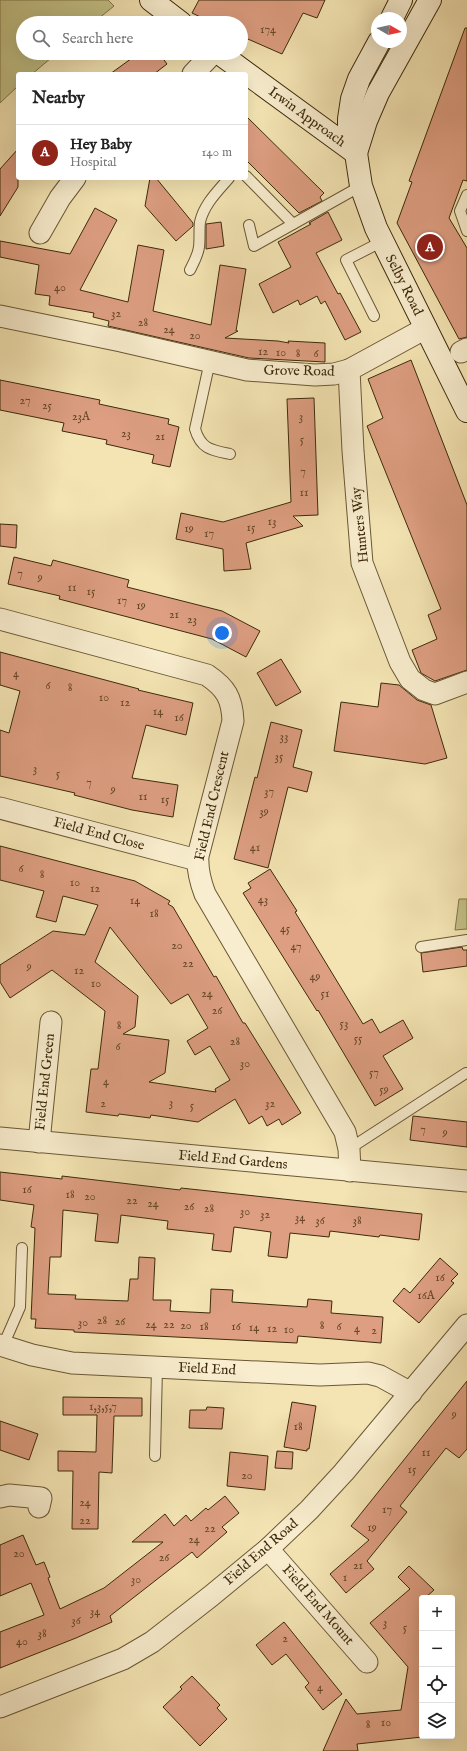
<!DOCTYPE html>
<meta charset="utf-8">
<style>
body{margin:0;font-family:"IM FELL English",serif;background:#f2f2f2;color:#222}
.controls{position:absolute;right:12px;bottom:12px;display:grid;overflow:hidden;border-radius:4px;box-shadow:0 4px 16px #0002}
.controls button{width:36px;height:36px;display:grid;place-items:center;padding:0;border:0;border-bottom:1px solid #e0e0e0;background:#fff;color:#222;font:20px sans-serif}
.compass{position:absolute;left:371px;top:12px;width:36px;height:36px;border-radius:50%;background:#fff;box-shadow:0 4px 16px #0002;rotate:99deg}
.you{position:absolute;left:222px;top:633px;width:14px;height:14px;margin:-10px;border:3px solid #fff;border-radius:50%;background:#1a73e8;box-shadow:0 0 0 6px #1a73e833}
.badge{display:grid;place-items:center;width:26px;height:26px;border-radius:50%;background:#8f2418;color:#fff;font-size:13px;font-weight:700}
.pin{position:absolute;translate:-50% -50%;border:2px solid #fff;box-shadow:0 1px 4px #0006}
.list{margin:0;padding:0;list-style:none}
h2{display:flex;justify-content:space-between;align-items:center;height:52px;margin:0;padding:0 16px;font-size:17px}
h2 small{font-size:13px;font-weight:400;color:#767676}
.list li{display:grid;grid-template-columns:26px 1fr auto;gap:12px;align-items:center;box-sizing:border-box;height:56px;padding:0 16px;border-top:1px solid #e0e0e0}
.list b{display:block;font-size:15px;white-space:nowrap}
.list p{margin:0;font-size:13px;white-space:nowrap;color:#767676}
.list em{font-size:13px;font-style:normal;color:#767676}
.icon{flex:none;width:22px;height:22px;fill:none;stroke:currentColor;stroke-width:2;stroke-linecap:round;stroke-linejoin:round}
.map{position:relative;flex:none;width:467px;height:1751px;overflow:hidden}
.search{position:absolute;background:#fff;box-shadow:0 4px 16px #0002;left:16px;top:16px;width:232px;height:44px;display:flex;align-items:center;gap:10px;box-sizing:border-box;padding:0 14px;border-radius:22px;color:#767676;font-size:15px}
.panel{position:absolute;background:#fff;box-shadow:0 4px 16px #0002;left:16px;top:72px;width:232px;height:108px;border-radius:4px}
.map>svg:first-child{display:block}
.green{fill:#c3c287;stroke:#807649}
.building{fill:#dd9e81;stroke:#3d2a0b;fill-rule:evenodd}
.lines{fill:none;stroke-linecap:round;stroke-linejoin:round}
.lane-casing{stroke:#6b5835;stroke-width:12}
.street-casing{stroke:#6b5835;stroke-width:23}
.secondary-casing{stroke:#3d2a0b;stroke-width:24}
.lane{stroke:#f8edce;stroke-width:10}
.street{stroke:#f8edce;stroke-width:21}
.secondary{stroke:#f8edce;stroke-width:22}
.labels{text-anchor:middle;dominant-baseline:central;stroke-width:3;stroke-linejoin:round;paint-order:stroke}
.number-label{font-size:12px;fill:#654728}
.street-label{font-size:14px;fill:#3d2a0b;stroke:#f8edce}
</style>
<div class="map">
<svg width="467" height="1751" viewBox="0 0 467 1751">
<rect width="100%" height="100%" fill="#f4e4b3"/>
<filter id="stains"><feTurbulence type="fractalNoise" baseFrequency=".005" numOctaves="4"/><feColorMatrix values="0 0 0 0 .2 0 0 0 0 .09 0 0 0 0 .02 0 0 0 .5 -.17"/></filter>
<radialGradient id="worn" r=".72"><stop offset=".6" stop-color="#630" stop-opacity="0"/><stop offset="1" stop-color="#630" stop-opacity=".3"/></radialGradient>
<g class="green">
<path d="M0,0H108L114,6L93,23H23V53H57L32,74H18V86L0,103Z"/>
<path d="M459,899H467V929L455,930Z"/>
</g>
<g class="building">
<path d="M199,0H325L317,18L303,13L282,54L241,36V23H213L192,13Z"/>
<path d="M465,28H467V181L463,180L449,218L467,248V337L459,339L397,223L412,182L409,181Z"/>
<path d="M139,53H159L167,64L154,74H110Z"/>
<path d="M246,116L324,193L320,197L322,201L299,213L246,160Z"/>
<path d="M18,149V187L0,216V169Z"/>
<path d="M150,178H156L193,223V226L176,241L145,206Z"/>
<path d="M95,208L117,220L80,290L128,302L138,245L164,250L153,311L211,325L220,265L246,269L236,331H238L225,338L278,341L289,343L288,341L325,343V362L249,358L108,326L109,321L93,317L94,313L49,305L50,296L35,294L39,265L0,257V241L70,254Z"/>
<path d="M328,212L342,240L316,253L338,294L340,293L361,332L345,340L325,301L321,304L317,296L300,305L298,300L273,313L259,284L291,267L278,242L311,224L309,223Z"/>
<path d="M221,222L224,246L206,249V224Z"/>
<path d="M411,360L467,505V670L435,681L421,673L412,650L437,639L428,615L441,609L367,426L383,418L368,379Z"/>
<path d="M0,380L100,400L99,404L169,419L168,424L179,427L170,467L152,463L154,455L106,444L107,440L62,431L64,423L0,410Z"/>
<path d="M314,398L318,515L293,516L303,526L246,543L251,569L224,571L223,549L176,539L181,513L223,522L291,502L287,399Z"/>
<path d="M0,524L17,525L16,548L0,546Z"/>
<path d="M14,557L51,566L53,560L129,580L127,587L222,611L260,631L246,657L212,639L59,599L60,596L8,584Z"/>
<path d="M0,652L139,689L138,690L193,703L186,735L146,725L132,778L178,785L173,817L132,810L74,795L75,793L0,776V730L9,733L20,691L0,685Z"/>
<path d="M281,659L301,692L276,706L257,673Z"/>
<path d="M381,683L399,685L417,700L431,705L447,758L425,764L334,751L341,702L378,707Z"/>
<path d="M271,722L302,730L293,767L312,772L307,792L288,787L268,868L234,859L255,777L257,778Z"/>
<path d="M0,846L135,881L170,901L168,904L173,907L214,977L216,976L243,1023H245L301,1113L282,1125L279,1119L267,1126L262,1116L249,1124L235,1099L198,1122L151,1115L150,1118L119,1114L118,1116L86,1112L91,1069H98L105,1011L52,970L10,998L0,982V965L53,931L85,935L98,905L63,896L56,922L36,917L44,891L0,880ZM110,927L171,1004L188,994L208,1028L187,1041L195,1055L210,1046L230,1080L215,1089L216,1092L149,1082L165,1073L169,1040L123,1034L135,1027L138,996L95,962Z"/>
<path d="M270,869L297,911L295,912L363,1024L372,1019L380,1033L403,1020L413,1038L383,1056L403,1089L375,1106L318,1010L317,1011L243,893L251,888L248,883Z"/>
<path d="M462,947L463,950H467V966L423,972L421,953Z"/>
<path d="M413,1116L467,1122V1147L410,1140Z"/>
<path d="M0,1172L62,1179V1176L180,1190L181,1188L422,1214L419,1240L380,1235L379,1237L330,1231L329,1237L290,1233L287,1258L268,1256L271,1232L234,1227L231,1252L212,1250L214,1234L167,1229L168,1221L121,1215L118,1243L95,1241L98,1214L63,1210L61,1257H50L48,1294L76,1295L75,1299L128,1301L130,1279H138L139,1257L155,1258L153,1300H171L170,1311L210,1313L211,1289L233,1290L232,1302L307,1307L308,1299L332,1301L331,1313L383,1317L381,1343L298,1336L297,1343L74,1332V1330L35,1328L36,1319H31L35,1228L31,1227L34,1205L0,1200Z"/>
<path d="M440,1258L458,1274L451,1281L454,1283L419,1323L393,1301L404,1288L410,1293Z"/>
<path d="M467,1381V1449L459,1458L446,1448L400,1506L407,1512L367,1561L374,1569L346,1593L330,1574L369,1540L351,1526Z"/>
<path d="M63,1397L142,1398V1416H114L112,1473L99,1472L98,1529H72L73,1471H58V1451L96,1452L97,1415H63Z"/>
<path d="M292,1402L316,1406L309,1449H307V1451L284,1447Z"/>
<path d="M207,1407L224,1408L222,1429L189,1428L190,1410H206Z"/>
<path d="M0,1421L38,1434L29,1460L0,1450Z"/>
<path d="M277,1451L293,1452L292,1469L275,1468Z"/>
<path d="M230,1452L268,1456L265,1490L227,1486Z"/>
<path d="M225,1496L239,1513L222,1527L227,1532L197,1558L192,1552L110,1616L112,1622L76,1638L0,1668V1632L44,1615L31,1583L0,1596V1545L23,1535L36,1565L44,1562L50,1577L48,1578L60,1609L104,1588L163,1542H132L165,1514L174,1526L186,1515L191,1521L206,1508L208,1510Z"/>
<path d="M409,1566L434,1590L425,1598H422V1737L357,1744L358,1751H323L346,1699L357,1714L401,1710L408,1667L370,1623L410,1589L398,1577Z"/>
<path d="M284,1622L342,1694L323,1710L305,1687L309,1683L286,1654L272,1665L256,1645Z"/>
<path d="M192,1676L220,1705L217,1708L227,1719L200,1746L163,1707L182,1689L180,1687Z"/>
</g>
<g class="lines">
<defs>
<g id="lane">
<path d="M246,176L293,224"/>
<path d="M467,195L460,211L467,231"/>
<path d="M249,225L254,246L361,186"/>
<path d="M190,270C194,262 198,255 199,247C200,238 199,230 200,222C204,204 218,191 229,178"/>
<path d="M374,316L346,260L383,241"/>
<path d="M210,361L195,429C201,449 211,450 230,454"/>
<path d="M421,947L467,940"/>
<path d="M349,1149L466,1073"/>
<path d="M3,1346L20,1307L22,1248"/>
<path d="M155,1456L157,1367"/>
</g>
<g id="street">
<path d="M193,74L213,53"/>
<path d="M40,233L60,198L75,178"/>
<path d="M0,316L121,341L247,370L315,375L334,374L349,370L426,328"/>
<path d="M461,352L467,349"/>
<path d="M349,370L353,451L362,563L400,662L410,679L424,690L435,694L467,682"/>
<path d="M0,619L207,675C226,688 232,698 233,721L198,856C197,870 200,881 205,894L345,1132L349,1149L350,1171"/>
<path d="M0,808L197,860"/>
<path d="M0,1138L467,1181"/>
<path d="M39,1142L51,1022"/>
<path d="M0,1345L32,1355L72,1363L320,1375L368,1373L380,1376L411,1393"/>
<path d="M0,1497L9,1495L41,1498L39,1507"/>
<path d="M268,1549L367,1662"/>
<path d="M0,1707L123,1659L152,1642L211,1596L268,1549L309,1510L344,1472L467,1325"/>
</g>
<g id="secondary">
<path d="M151,0L181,23"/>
<path d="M392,18L401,0"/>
<path d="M379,42L359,79L352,99L349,119V132L356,153L361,186L376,228L467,411"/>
<path d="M219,53L356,153"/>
<path d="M356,153L366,121L378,93L430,0"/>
</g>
</defs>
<use href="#lane" class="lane-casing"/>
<use href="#street" class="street-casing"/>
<use href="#secondary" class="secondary-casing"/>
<use href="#lane" class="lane"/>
<use href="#street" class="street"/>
<use href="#secondary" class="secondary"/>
</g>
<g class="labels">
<g class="number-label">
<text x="268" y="29">174</text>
<text x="60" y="287">40</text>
<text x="116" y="313">32</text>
<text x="143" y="322">28</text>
<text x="169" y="329">24</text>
<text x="195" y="335">20</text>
<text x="263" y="351">12</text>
<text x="281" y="352">10</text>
<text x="298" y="353">8</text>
<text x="316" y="353">6</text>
<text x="25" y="400">27</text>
<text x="47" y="405">25</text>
<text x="81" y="416">23A</text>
<text x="301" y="416">3</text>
<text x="126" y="433">23</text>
<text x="160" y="436">21</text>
<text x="302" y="439">5</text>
<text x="303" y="471">7</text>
<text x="304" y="492">11</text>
<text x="272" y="521">13</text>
<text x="251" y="527">15</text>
<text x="189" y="528">19</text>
<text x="209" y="533">17</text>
<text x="20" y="573">7</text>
<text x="40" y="577">9</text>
<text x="72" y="587">11</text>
<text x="91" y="591">15</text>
<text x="122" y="600">17</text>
<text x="141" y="605">19</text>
<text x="174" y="614">21</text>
<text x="192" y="619">23</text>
<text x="16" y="673">4</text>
<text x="48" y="685">6</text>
<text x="70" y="687">8</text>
<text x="104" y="697">10</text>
<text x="125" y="702">12</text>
<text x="158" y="711">14</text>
<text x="179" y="717">16</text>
<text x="284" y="736">33</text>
<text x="279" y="756">35</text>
<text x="35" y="768">3</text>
<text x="58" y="773">5</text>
<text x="89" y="782">7</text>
<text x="113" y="789">9</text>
<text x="269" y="791">37</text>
<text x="143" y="796">11</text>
<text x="165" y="799">15</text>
<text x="264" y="811">39</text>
<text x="255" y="847">41</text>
<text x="21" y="868">6</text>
<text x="42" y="874">8</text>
<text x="75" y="882">10</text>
<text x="95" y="888">12</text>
<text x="263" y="899">43</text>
<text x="135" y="900">14</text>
<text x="154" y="913">18</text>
<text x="285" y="928">45</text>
<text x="177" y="945">20</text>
<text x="296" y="946">47</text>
<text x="188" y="963">22</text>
<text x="29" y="966">9</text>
<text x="79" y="970">12</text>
<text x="315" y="976">49</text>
<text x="96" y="983">10</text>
<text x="207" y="993">24</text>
<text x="325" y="993">51</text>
<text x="217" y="1010">26</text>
<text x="344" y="1023">53</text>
<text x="119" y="1025">8</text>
<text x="358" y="1038">55</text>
<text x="235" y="1041">28</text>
<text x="118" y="1046">6</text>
<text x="245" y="1063">30</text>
<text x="374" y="1072">57</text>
<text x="106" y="1081">4</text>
<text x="384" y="1089">59</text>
<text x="171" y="1102">3</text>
<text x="103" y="1103">2</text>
<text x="270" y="1103">32</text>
<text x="192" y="1105">5</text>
<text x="423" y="1129">7</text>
<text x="445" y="1132">9</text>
<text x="27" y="1189">16</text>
<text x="70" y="1194">18</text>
<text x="90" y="1196">20</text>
<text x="132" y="1200">22</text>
<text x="153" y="1203">24</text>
<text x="189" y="1206">26</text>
<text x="209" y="1208">28</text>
<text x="245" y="1211">30</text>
<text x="265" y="1214">32</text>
<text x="300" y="1217">34</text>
<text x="320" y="1220">36</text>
<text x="357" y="1220">38</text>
<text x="440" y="1277">16</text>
<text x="426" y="1295">16A</text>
<text x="102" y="1320">28</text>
<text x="120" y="1321">26</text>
<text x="83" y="1322">30</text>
<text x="151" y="1324">24</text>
<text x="169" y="1324">22</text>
<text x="186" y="1325">20</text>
<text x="322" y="1325">8</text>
<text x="204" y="1326">18</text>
<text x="236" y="1326">16</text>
<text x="339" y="1326">6</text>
<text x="254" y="1327">14</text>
<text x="272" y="1328">12</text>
<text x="357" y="1328">4</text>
<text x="289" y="1329">10</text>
<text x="374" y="1330">2</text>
<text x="103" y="1406">1,3,5,7</text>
<text x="454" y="1414">9</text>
<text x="298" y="1426">18</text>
<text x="426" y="1452">11</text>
<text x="412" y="1469">15</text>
<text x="247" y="1475">20</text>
<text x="85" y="1502">24</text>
<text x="387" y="1509">17</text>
<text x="85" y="1520">22</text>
<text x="372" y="1527">19</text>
<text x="210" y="1528">22</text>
<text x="194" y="1539">24</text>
<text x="19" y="1553">20</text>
<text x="164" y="1557">26</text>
<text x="358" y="1565">21</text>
<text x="345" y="1577">1</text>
<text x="136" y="1579">30</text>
<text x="95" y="1611">34</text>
<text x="76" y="1620">36</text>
<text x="385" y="1622">3</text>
<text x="405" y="1627">5</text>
<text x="42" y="1633">38</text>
<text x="285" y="1638">2</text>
<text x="22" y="1641">40</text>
<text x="320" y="1687">4</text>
<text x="386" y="1722">10</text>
<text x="368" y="1724">8</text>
</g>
<g class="street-label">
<text transform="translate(307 117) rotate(36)">Irwin Approach</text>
<text transform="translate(404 285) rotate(63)">Selby Road</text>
<text transform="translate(299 371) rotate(1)">Grove Road</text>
<text transform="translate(360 525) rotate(-96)">Hunters Way</text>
<text transform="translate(212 806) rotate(-77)">Field End Crescent</text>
<text transform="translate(99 834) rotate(15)">Field End Close</text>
<text transform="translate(45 1082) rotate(-84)">Field End Green</text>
<text transform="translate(233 1160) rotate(5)">Field End Gardens</text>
<text transform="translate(207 1369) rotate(3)">Field End</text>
<text transform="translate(261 1552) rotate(-41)">Field End Road</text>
<text transform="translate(318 1605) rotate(49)">Field End Mount</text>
</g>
</g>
<rect width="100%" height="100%" filter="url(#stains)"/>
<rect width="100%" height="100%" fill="url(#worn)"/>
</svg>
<div class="controls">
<button>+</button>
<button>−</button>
<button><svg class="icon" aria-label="locate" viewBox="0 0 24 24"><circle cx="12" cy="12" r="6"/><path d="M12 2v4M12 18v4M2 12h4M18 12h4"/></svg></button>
<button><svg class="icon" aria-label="layers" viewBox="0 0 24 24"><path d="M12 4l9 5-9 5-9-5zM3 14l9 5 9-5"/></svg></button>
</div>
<svg class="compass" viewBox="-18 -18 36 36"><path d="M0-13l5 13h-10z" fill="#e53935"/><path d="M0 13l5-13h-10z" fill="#767676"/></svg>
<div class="you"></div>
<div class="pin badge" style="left:430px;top:247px">A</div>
<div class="search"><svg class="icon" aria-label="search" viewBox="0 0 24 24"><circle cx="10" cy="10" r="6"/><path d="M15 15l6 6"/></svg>Search here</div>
<section class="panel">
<h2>Nearby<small></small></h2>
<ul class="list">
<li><span class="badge">A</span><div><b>Hey Baby</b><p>Hospital</p></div><em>140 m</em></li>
</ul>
</section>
</div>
